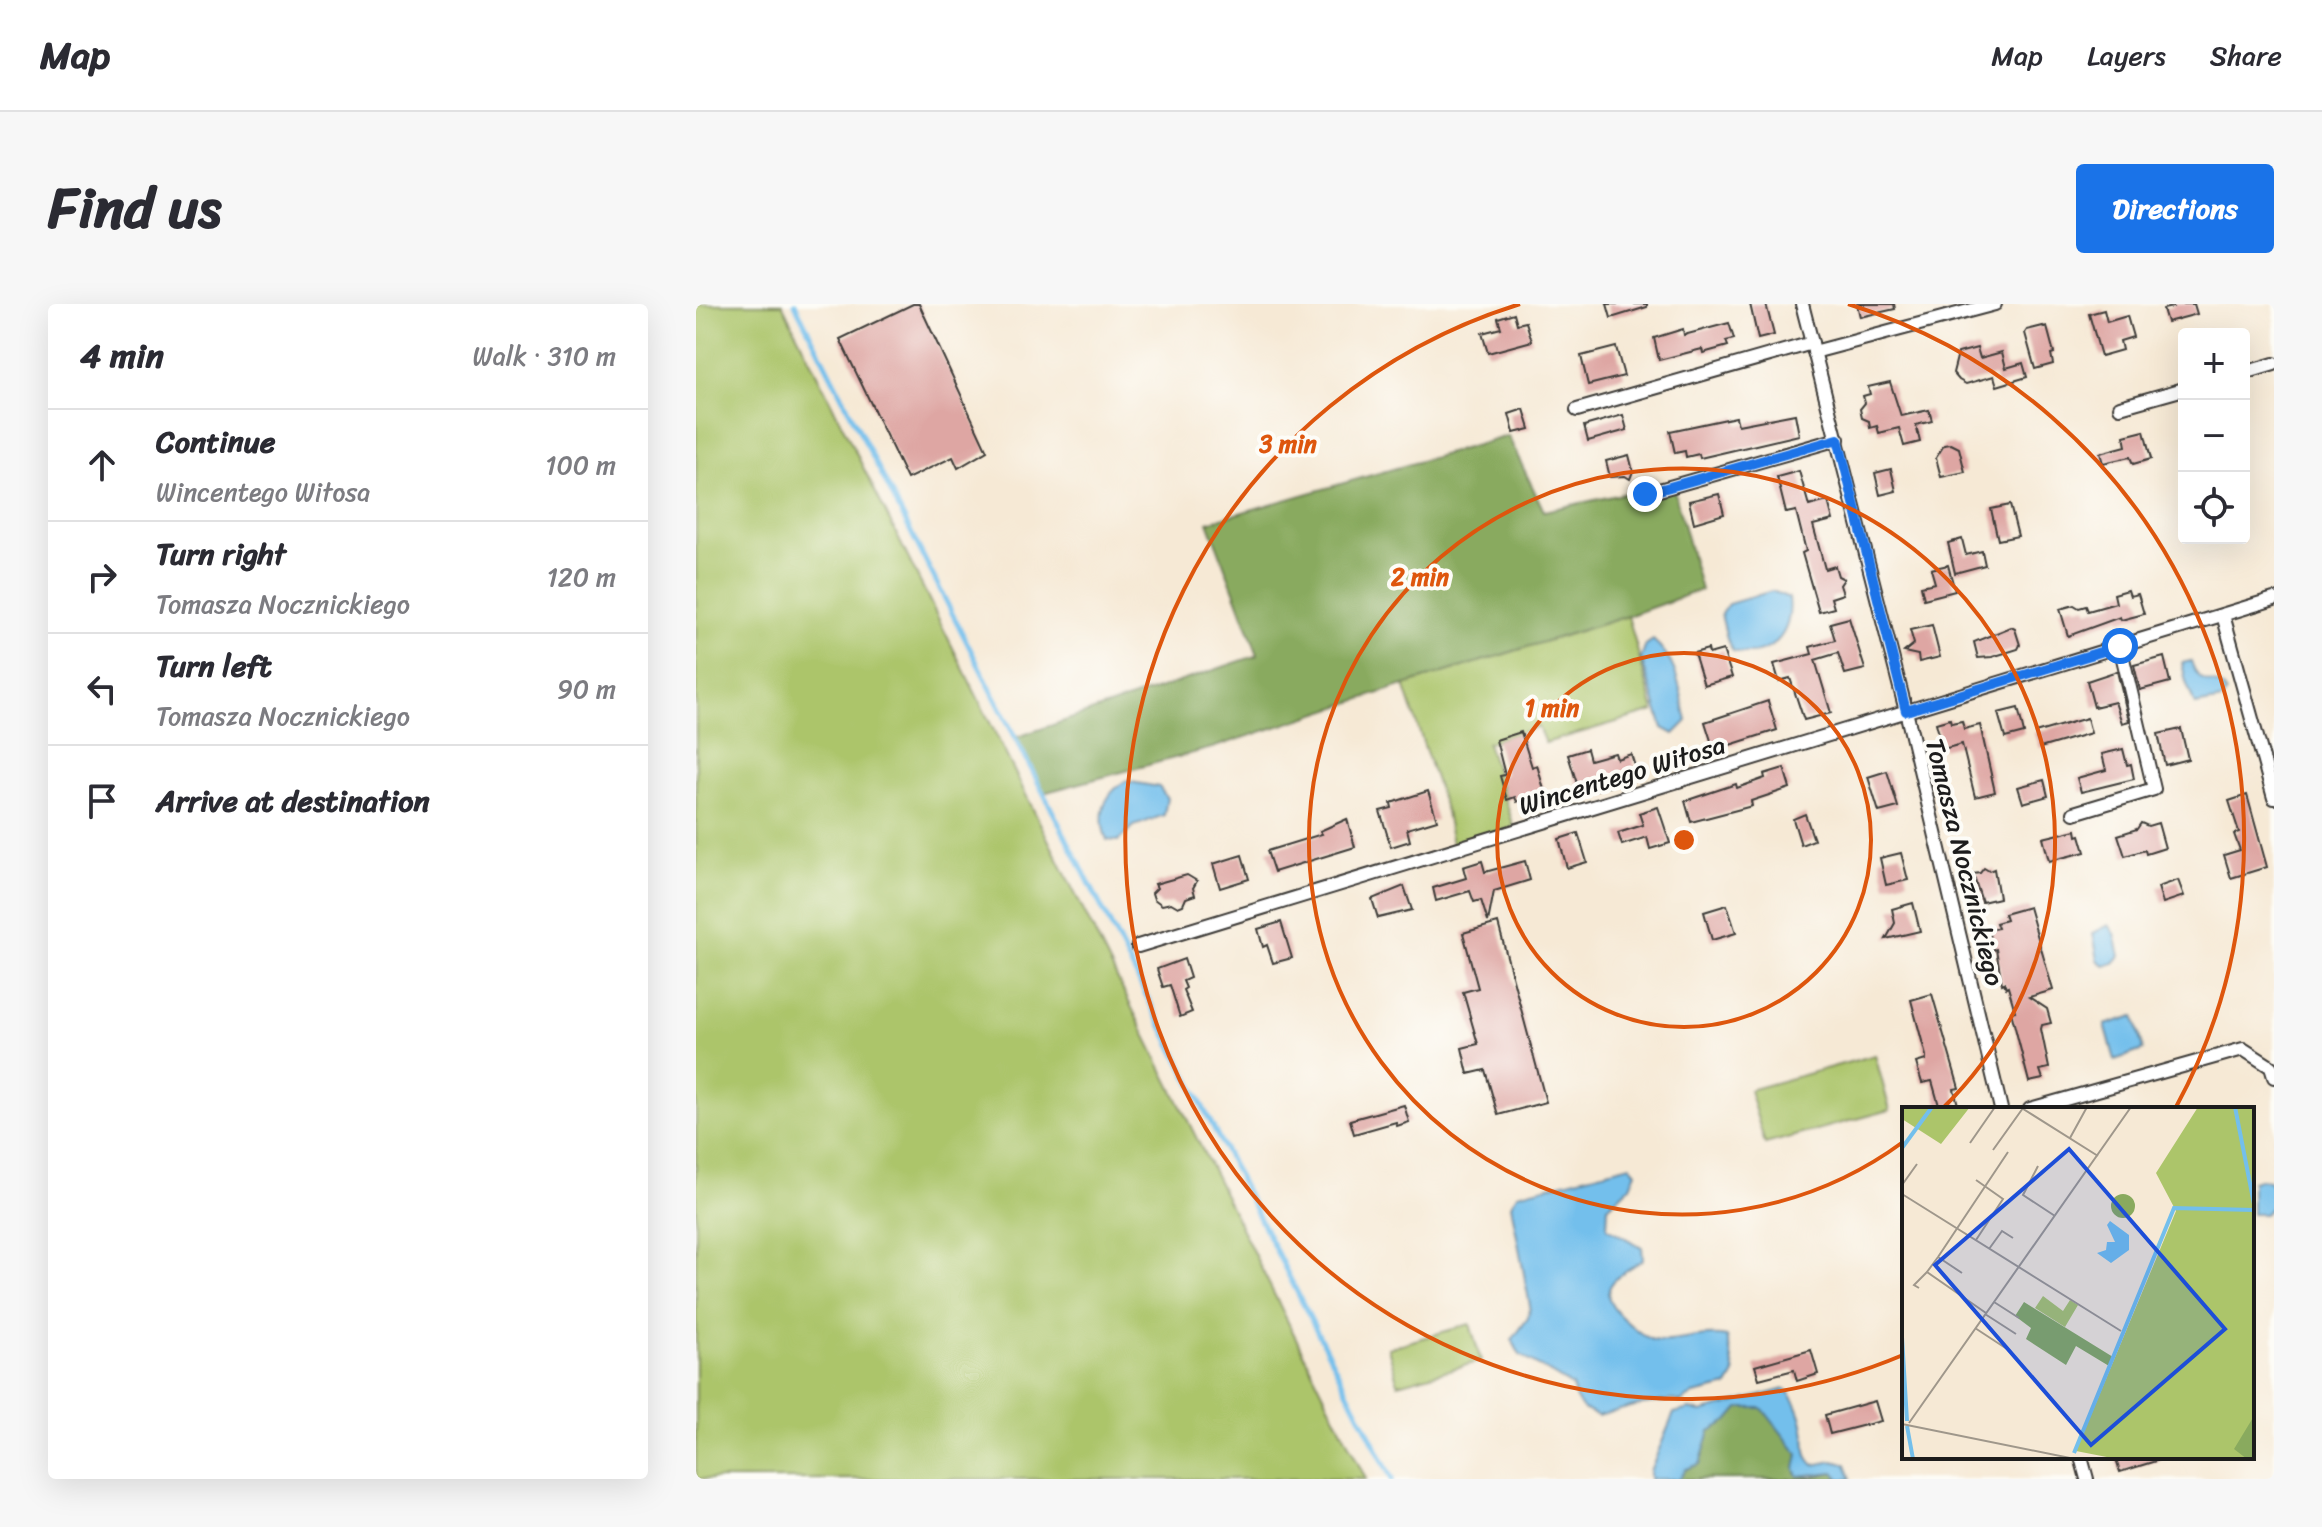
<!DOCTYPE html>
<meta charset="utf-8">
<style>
body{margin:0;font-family:Sriracha,sans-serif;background:#f7f7f7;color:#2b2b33}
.controls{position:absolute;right:24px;top:24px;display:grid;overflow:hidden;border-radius:8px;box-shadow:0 8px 32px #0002}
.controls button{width:72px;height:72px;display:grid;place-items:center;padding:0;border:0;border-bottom:2px solid #e1e1e2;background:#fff;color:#2b2b33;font:40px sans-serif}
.stop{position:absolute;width:24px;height:24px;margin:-18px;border:6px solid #1a73e8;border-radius:50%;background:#fff}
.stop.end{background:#1a73e8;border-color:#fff;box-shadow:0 2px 8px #0008}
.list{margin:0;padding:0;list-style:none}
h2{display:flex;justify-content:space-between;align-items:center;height:104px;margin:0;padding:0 32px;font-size:34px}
h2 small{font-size:26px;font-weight:400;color:#7c7c81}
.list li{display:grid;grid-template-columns:52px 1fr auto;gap:24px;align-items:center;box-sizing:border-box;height:112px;padding:0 32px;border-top:2px solid #e1e1e2}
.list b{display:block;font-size:30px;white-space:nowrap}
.list p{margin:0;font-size:26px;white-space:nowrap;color:#7c7c81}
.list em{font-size:26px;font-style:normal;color:#7c7c81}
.icon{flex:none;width:44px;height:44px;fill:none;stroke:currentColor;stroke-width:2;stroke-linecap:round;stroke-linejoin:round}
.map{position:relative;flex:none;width:1578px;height:1175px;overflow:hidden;border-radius:8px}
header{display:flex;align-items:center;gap:48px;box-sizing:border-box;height:112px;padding:0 40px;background:#fff;border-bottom:2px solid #e1e1e2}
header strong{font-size:38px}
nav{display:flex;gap:44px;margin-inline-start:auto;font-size:28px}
.intro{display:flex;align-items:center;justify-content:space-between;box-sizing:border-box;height:192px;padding:0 48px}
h1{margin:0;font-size:56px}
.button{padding:20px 36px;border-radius:8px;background:#1a73e8;color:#fff;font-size:28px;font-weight:700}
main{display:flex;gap:48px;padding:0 48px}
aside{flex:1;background:#fff;border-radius:8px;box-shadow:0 8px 32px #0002}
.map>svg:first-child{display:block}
.green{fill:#acc56a;stroke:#647043;stroke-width:2}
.forest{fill:#89aa5e;stroke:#52633d;stroke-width:2}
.water{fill:#73bfec;stroke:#486e84;stroke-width:2}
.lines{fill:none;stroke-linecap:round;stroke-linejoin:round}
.stream{stroke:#73bfec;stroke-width:5}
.building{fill:#dea6a3}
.minor-casing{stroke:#3d3b38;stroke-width:16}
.minor{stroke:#fff;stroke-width:12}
.route{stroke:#1a73e8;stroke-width:10}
.ring{fill:none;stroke:#de560d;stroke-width:4}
.labels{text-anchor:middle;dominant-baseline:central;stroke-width:8;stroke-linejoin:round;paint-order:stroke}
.street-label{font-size:26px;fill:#1c1c1c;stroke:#fdfcf7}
.inset-river{fill:none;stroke:#73bfec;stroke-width:4}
.inset-road{fill:none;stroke:#9f978b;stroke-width:2}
.view{fill:#1d4ed8;fill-opacity:0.15;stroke:#1d4ed8;stroke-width:4}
.inset-edge{fill:none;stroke:#1c1c1c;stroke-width:4}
.centre{fill:#de560d;stroke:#fdfcf7;stroke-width:4}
.ring-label{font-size:24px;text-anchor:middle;font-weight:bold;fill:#de560d;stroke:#fdfcf7;stroke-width:8;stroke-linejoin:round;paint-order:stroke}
</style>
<header>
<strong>Map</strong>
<nav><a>Map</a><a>Layers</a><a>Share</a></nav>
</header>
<div class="intro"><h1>Find us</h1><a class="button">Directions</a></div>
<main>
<aside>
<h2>4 min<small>Walk · 310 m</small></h2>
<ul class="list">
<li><svg class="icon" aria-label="ahead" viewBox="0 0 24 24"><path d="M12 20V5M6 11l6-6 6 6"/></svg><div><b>Continue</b><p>Wincentego Witosa</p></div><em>100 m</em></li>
<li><svg class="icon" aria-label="right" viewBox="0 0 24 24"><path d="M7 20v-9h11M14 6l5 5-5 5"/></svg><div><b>Turn right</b><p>Tomasza Nocznickiego</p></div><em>120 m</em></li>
<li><svg class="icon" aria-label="left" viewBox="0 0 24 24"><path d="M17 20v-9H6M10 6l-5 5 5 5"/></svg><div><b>Turn left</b><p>Tomasza Nocznickiego</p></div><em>90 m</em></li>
<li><svg class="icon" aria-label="arrive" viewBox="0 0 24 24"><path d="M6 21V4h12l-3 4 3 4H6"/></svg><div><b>Arrive at destination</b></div></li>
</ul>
</aside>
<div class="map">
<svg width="1578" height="1175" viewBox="0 0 1578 1175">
<rect width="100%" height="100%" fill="#fdfcf7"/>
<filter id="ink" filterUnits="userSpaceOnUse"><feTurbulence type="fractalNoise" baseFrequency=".0125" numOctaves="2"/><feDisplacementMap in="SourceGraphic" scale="16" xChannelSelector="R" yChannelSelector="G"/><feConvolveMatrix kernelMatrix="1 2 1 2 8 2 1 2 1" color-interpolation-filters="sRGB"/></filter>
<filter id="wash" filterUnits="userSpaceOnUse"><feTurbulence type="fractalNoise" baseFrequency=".006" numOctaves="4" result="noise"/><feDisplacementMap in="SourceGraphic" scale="32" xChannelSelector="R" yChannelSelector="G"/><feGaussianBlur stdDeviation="1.8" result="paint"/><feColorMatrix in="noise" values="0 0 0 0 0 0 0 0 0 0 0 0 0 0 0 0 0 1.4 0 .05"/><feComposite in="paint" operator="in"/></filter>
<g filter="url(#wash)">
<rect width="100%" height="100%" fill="#f6e9d5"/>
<g class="green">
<path d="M0,0H86L670,1175H0Z"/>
<path d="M932,312L958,407L849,439L842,423L791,439L818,523L757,545L750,508L708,381Z"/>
<path d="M1179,751L1194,806L1069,840L1053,786Z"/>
<path d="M774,1020L785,1057L702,1080L692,1044Z"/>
</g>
<g class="forest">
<path d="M812,132L848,207L976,179L1005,286L932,312L708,381L516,444L347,489L318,434L562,351L512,218Z"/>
<path d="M1043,1104H1066L1102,1150L1099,1165L1102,1172L1116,1173L1138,1168L1144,1175H983L990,1165L1004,1160L1014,1127L1032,1117Z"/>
</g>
<g class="water">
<path d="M1076,287L1093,294C1098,330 1073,357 1037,347L1031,335L1025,310L1032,300Z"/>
<path d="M957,336C982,357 984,387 991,417L978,430L967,424L945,354L950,341Z"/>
<path d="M1495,357C1505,388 1520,370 1530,389L1526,396L1499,401L1490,378L1486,359Z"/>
<path d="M429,477L463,483L471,494L468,511L438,522L422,537L411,536C401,512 407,491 429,477Z"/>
<path d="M1413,621L1419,630L1424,652L1418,659L1409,662L1402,656L1397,629Z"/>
<path d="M1438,712L1447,746L1419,756L1409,721Z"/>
<path d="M934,861L940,868L934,882L912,903L911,924L946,943L947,956C915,975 896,988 931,1018C939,1025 947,1033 957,1036C977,1041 1006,1028 1031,1033L1039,1070L1032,1082L998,1090L985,1098L978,1096L946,1100L902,1112L887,1105L880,1095L876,1082L824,1051L816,1036L832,1014L834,1002L815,901L821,890Z"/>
<path d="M1563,875L1573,877L1578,883V900L1569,910H1556V877Z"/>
<path d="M1089,1085C1101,1095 1107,1115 1109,1132C1111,1146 1107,1150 1118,1161L1137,1157L1150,1160L1155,1175H1144L1138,1168L1102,1172L1099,1165L1102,1150L1066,1104H1043L1032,1117L1014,1127L1004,1160L990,1165L983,1175H954V1167L978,1109L993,1105L1005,1108Z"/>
</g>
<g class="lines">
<path class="stream" d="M99,0L696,1175"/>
</g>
<g id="blocks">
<g class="building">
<path d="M217,0H223L291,147L262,164L257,153L211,175L144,35Z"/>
<path d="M911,0H951V3L915,14Z"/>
<path d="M1054,0H1070L1078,31L1062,35Z"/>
<path d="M1161,0H1198L1199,5L1164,13Z"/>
<path d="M1476,0H1498L1501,10L1471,18L1467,5L1477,3Z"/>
<path d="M1408,6L1411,18L1431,12L1437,33L1424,37L1426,46L1405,52L1393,10Z"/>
<path d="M818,9L821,20L830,18L836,37L792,49L786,29L805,24L802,14Z"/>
<path d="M1033,19L1038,35L1030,37L1032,42L1007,49L1006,45L963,56L958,34L987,25L988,31Z"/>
<path d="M1347,22L1348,24L1351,23L1358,49L1355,50L1357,60L1339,65L1329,29L1331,26Z"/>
<path d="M920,43L928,72L892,81L885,52Z"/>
<path d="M1281,44L1284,54L1306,48L1310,64L1327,59L1331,73L1301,82L1298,72L1270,80L1263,76L1257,69L1262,49Z"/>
<path d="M1194,78L1205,112L1233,106L1236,117L1220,121L1224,138L1208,142L1203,124L1183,129L1181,122L1174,124L1173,117L1166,114L1164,105L1169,99L1167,92L1174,90L1172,83Z"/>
<path d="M828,105L834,125L818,129L813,110Z"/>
<path d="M1099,110L1103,131L1004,154L1003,150L990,153L989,147L979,149L974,127L1040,113L1042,121Z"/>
<path d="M927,111L931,126L892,137L888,122Z"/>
<path d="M1448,127L1455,155L1437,160L1434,153L1407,159L1404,149L1430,142L1428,132Z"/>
<path d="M1255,140L1263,144L1269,168L1245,173L1240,154L1248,141Z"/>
<path d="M933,151L937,167L934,175L929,172L914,173L910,157Z"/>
<path d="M1195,165L1200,187L1184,191L1179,169Z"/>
<path d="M1103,167L1113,202L1132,197L1137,216L1117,221L1129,265L1139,262L1142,272L1148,275L1144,281L1147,290L1135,294L1138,304L1123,308L1106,249L1110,247L1100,207L1090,209L1081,173Z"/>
<path d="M1023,190L1028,210L998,219L993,197Z"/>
<path d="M1314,201L1322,232L1302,236L1295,205Z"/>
<path d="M1266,235L1270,251L1286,247L1289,261L1259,269L1252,239Z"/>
<path d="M1252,261L1259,287L1228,295L1225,282L1239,279L1235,265Z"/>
<path d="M1432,286L1434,292L1442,290L1448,310L1425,316L1424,313L1372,332L1364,305L1378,301L1383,304L1390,302L1392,307L1420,299L1418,290Z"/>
<path d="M1153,314L1169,365L1149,370L1142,349L1119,356L1135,409L1108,416L1094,374L1083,377L1078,360L1116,350L1114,343L1139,336L1134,319Z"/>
<path d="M1236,321L1244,353L1223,358L1222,351L1208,348L1218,340L1214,326Z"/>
<path d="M1315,323L1319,325L1324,341L1322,345L1296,353L1282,354L1278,338Z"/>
<path d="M1012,345L1013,350L1027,346L1036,373L1008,381L998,349Z"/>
<path d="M1468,353L1474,378L1444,386L1438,361Z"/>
<path d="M1421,367L1433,417L1426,419L1419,398L1398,403L1391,377Z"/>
<path d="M1072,397L1081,426L1018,446L1009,418Z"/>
<path d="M1322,404L1328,429L1309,434L1302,409Z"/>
<path d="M1391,414L1395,429L1344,444L1339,429Z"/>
<path d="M1254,415L1255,419L1266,417L1268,425L1284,421L1299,488L1279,493L1266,440L1247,445L1240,419Z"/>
<path d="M1485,425L1492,455L1469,461L1462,430Z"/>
<path d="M825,428L836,463L841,461L849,489L841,491L842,495L829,499L828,495L821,498L819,493L811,496L804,472L809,471L800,436Z"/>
<path d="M891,445L894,456L919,449L921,455L935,450L943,475L895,487L893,483L883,486L872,451Z"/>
<path d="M1427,445L1431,461L1435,460L1438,475L1385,488L1381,474L1410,466L1406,450Z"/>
<path d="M1088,464L1094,484L1055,497L1056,502L995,518L989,497L1040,480L1041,484L1069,474L1068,470Z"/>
<path d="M1191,467L1202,503L1183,508L1172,473Z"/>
<path d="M1348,476L1352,492L1327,499L1322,483Z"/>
<path d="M732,487L741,516L711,525L714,537L695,543L684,507L696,504L695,499Z"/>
<path d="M1551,491L1571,563L1535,574L1528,551L1544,546L1538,530L1543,528L1533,497Z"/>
<path d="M962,503L974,539L954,545L951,533L926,541L922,529L947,521L943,509Z"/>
<path d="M1109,510L1118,536L1105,541L1097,515Z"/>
<path d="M651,515L659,543L578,568L571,547L626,530L624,527Z"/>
<path d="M1445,519L1452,522L1462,519L1469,544L1450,550L1449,546L1429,552L1422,531L1441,525Z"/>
<path d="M1380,526L1381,532L1384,531L1389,548L1353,557L1347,534Z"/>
<path d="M882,529L891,558L871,564L863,535Z"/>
<path d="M1205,549L1212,576L1190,581L1184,554Z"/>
<path d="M546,551L553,575L524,584L517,560Z"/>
<path d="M786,557L789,568L829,557L834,576L798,587L792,618L785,596L778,598L774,587L740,597L737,584L770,574L767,563Z"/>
<path d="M1288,564L1293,567L1298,565L1303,594L1286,598L1277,570L1284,569Z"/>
<path d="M491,571L501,577L497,584L499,591L490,594L487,601L482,603L475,599L466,601L458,595L456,589L461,584L459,580Z"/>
<path d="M1482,576L1488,592L1467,599L1462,583Z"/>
<path d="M708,582L716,606L682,614L676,595Z"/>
<path d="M1217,599L1224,627L1190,635L1199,619L1196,605Z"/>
<path d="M1031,601L1040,629L1016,636L1008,608Z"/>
<path d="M1333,603L1357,686L1333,693L1351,705L1355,719L1346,721L1345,725L1353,764L1344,766L1347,775L1333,778L1315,708L1319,707L1312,683L1310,684L1308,679L1306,680L1300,645L1297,646L1292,626L1302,624L1300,619L1310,616L1308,610Z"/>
<path d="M585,618L596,654L577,659L571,641L567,643L562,625Z"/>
<path d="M802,619L850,798L802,811L789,766L772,770L766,744L782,740L767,688L782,684L767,629Z"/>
<path d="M488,655L494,674L487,677L490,684L487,686L496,708L484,713L474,681L467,683L461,665Z"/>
<path d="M1236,690L1263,784L1258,785L1263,805H1244L1236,777L1226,779L1220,759L1230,756V752L1215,696Z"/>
<path d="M708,801L713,818L701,822L700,818L658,830L654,816Z"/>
<path d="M1115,1046L1122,1070L1101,1077L1098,1066L1063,1075L1059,1062Z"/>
<path d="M1179,1097L1185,1117L1134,1130L1129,1111Z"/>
<path d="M1419,1153H1463V1156L1424,1168Z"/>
</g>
</g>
</g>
<g filter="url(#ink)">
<use href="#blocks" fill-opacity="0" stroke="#3d3b38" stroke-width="2"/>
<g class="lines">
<defs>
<g id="minor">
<path d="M1106,0L1210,407L1305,805"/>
<path d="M1118,48L1299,0"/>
<path d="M1548,69L1578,60"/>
<path d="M1424,103L1488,85"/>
<path d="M881,106L1116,39"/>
<path d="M949,190L1142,135"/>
<path d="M1527,311L1578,494"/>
<path d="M1378,509L1458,485L1424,342"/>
<path d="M442,642L1578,295"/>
<path d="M1334,805L1547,745L1575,763L1578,773"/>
<path d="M1385,1153L1391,1175"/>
</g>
</defs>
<use href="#minor" class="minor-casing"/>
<use href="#minor" class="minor"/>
</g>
</g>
<g class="lines" filter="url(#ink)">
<path class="route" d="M949,190L1142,135L1210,407L1424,342"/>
</g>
<g class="ring">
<circle cx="988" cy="536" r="187"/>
<path d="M1207 838A373 373 0 1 1 1247 804"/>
<path d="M1207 1051A560 560 0 1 1 824 0M1152 0A560 560 0 0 1 1480 803"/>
</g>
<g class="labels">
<g class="street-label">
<text transform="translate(926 471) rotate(-17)">Wincentego Witosa</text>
<text transform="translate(1269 558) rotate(76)">Tomasza Nocznickiego</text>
</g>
</g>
<g transform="translate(1206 803)">
<rect width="352" height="352" fill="#f6e9d5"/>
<path d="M0,0H68L39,37L0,12ZM296,0H352V352H215L174,344L274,104L254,66ZM141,189L161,204L168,193L176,198L163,220L133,201Z" fill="#acc56a"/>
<path d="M209 99a12 12 0 1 1 24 0a12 12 0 1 1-24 0ZM122,195L211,250L207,259L174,239L164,258L124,232L129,221L113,209ZM352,309V352H345L332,342Z" fill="#89aa5e"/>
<path d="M208,114L227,128V143L209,156L195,146L204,143L205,135H213L205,118Z" fill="#73bfec"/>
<path class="inset-river" d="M333,0L352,97M0,41L30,0M0,230L5,314M5,319L11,352M172,346L272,101L352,103"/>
<path class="inset-road" d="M118,0L196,49M168,31L185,0M68,36L93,0M91,43L121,1M136,59L121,88L153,109M0,78L15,57M0,87L219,224M74,133L101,92L74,73M87,142L100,124L111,131M36,150L106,45M60,166L36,150L25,165L84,206M17,181L12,178L25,165M92,195L117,211M83,207L114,227M73,221L105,242M7,316L229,0M0,317L173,352"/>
<path class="view" d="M167,42L323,222L189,338L33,158Z"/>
<rect width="352" height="352" class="inset-edge"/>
</g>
<circle cx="988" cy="536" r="12" class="centre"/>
<g class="ring-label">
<text x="592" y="148">3 min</text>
<text x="724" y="281">2 min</text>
<text x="856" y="412">1 min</text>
</g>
</svg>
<div class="controls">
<button>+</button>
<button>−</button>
<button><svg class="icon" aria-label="locate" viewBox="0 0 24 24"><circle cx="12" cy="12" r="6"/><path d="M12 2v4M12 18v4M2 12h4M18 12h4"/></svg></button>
</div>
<div class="stop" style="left:1424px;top:342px"></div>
<div class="stop end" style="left:949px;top:190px"></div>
</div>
</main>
